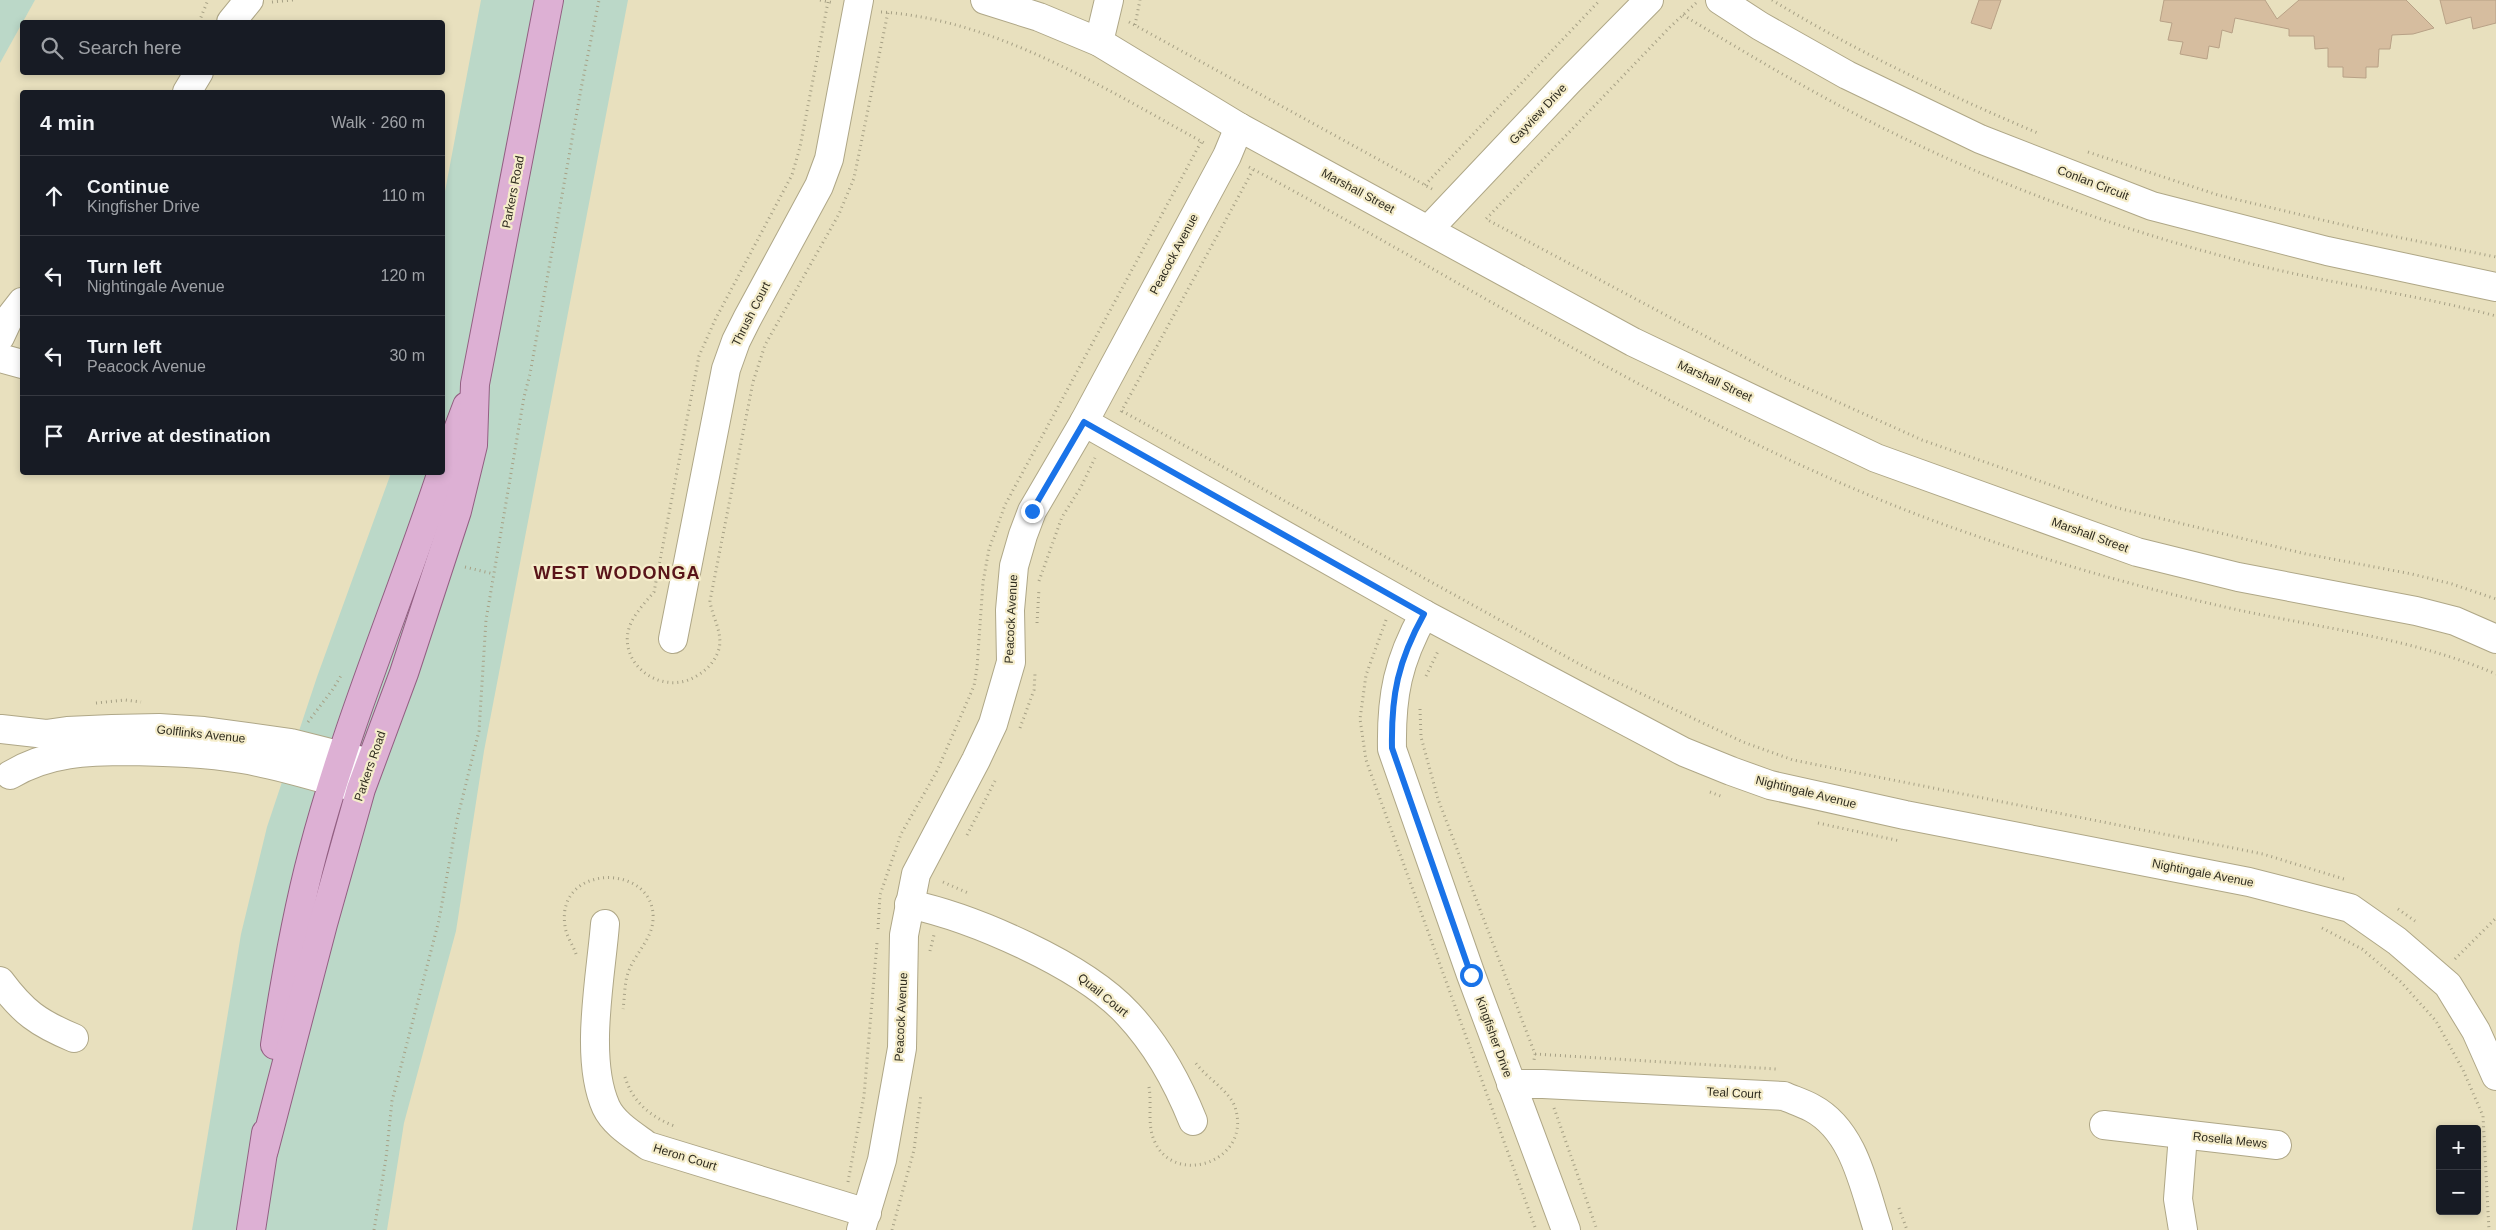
<!DOCTYPE html>
<meta charset="utf-8">
<style>
body{margin:0;font-family:Arial,sans-serif;background:#20242c;color:#f1f3f6}
.controls{position:absolute;right:15px;bottom:15px;display:grid;overflow:hidden;border-radius:5px;box-shadow:0 2px 8px #0003}
.controls button{width:45px;height:45px;display:grid;place-items:center;padding:0;border:0;border-bottom:1px solid #363941;background:#171b24;color:#f1f3f6;font:25px sans-serif}
.stop{position:absolute;width:15px;height:15px;margin:-11px;border:4px solid #1a73e8;border-radius:50%;background:#fff}
.stop.end{background:#1a73e8;border-color:#fff;box-shadow:0 1px 5px #0008}
.list{margin:0;padding:0;list-style:none}
h2{display:flex;justify-content:space-between;align-items:center;height:65px;margin:0;padding:0 20px;font-size:21px}
h2 small{font-size:16px;font-weight:400;color:#9ea1a6}
.list li{display:grid;grid-template-columns:32px 1fr auto;gap:15px;align-items:center;box-sizing:border-box;height:80px;padding:0 20px;border-top:1px solid #363941}
.list b{display:block;font-size:19px;white-space:nowrap}
.list p{margin:0;font-size:16px;white-space:nowrap;color:#9ea1a6}
.list em{font-size:16px;font-style:normal;color:#9ea1a6}
.icon{flex:none;width:28px;height:28px;fill:none;stroke:currentColor;stroke-width:2;stroke-linecap:round;stroke-linejoin:round}
.map{position:relative;flex:none;width:2496px;height:1230px;overflow:hidden}
.search{position:absolute;background:#171b24;box-shadow:0 2px 8px #0003;left:20px;top:20px;width:425px;height:55px;display:flex;align-items:center;gap:12px;box-sizing:border-box;padding:0 18px;border-radius:5px;color:#9ea1a6;font-size:19px}
.panel{position:absolute;background:#171b24;box-shadow:0 2px 8px #0003;left:20px;top:90px;width:425px;height:385px;border-radius:5px}
.map>svg:first-child{display:block}
.green{fill:#bbd8c8}
.building{fill:#d6bd9f;stroke:#b8a186}
.lines{fill:none;stroke-linecap:round;stroke-linejoin:round}
.minor-casing{stroke:#afa787;stroke-width:30}
.major-casing{stroke:#925f82;stroke-width:30}
.path{stroke:#a6a085;stroke-width:3;stroke-dasharray:1 4;stroke-linecap:butt}
.minor{stroke:#fff;stroke-width:28}
.major{stroke:#ddb0d4;stroke-width:28}
.route{stroke:#1a73e8;stroke-width:6}
.labels{text-anchor:middle;dominant-baseline:central;stroke-width:4.5;stroke-linejoin:round;paint-order:stroke}
.street-label{font-size:12px;fill:#2f2c1f;stroke:#f5edcb}
.district-label{font-size:18px;font-weight:bold;letter-spacing:1px;fill:#591419;stroke:#f5edcb}
</style>
<div class="map">
<svg width="2496" height="1230" viewBox="0 0 2496 1230">
<rect width="100%" height="100%" fill="#e8e0be"/>
<g class="green">
<path d="M0,0H35L0,63Z"/>
<path d="M481,0H628L484,751L456,931L404,1123L387,1230H192L241,934L267,827L317,677L391,473L442,472L443,202Z"/>
</g>
<g class="building">
<path d="M1979,0H2001L1991,29L1971,23Z"/>
<path d="M2164,0H2265L2277,19L2299,0H2406L2434,28L2413,34L2392,35L2390,49H2379L2378,67H2366V78L2343,77V67H2328V48L2315,49L2314,36H2289V29L2235,18L2232,33L2222,30L2219,48L2209,46L2207,59L2180,54L2183,42L2168,40L2172,23L2160,21Z"/>
<path d="M2440,0H2496V23L2473,29L2471,17L2446,24Z"/>
</g>
<g class="lines">
<defs>
<g id="minor">
<path d="M985,0L1039,17L1099,42L1239,127L1633,342L1876,458L2137,552L2238,577L2416,611L2455,621L2496,639"/>
<path d="M1720,0L1760,26L1847,75L1980,139L2152,206L2327,251L2496,287"/>
<path d="M231,22L249,0"/>
<path d="M1099,42L1109,0"/>
<path d="M187,92L199,72"/>
<path d="M1429,229L1568,82L1649,0"/>
<path d="M0,337L8,320L22,302"/>
<path d="M0,358L22,364"/>
<path d="M1084,422L1424,614L1684,752L1731,771L1770,785L1905,815L2249,882L2350,908L2397,941L2448,985L2476,1031L2496,1076"/>
<path d="M1424,614C1398,661 1391,695 1392,749L1471,975L1566,1230"/>
<path d="M673,639L726,369L736,341L747,319L819,186L829,159L859,0"/>
<path d="M1,729L46,734L67,731L112,729L159,728L204,731L291,743L370,763"/>
<path d="M10,775C48,752 88,751 131,751C169,752 205,753 242,759C280,765 319,778 357,788"/>
<path d="M909,904C974,918 1083,965 1128,1014C1157,1045 1177,1081 1193,1121"/>
<path d="M605,924C601,976 584,1058 606,1107C614,1124 633,1135 648,1146L867,1213"/>
<path d="M0,981C23,1012 38,1023 74,1038"/>
<path d="M1511,1084H1543L1784,1096C1793,1100 1803,1103 1812,1108C1855,1131 1864,1188 1878,1230"/>
<path d="M2104,1125L2277,1145"/>
<path d="M861,1230L882,1160L902,1048L904,935L916,874L976,760L993,724L1011,662L1010,610L1014,566L1023,535L1032,511L1084,422L1227,156L1239,127"/>
<path d="M2183,1230L2178,1199L2183,1135"/>
</g>
<g id="major">
<path d="M442,472L467,406"/>
<path d="M275,1045C285,980 296,916 313,852C347,723 400,599 442,472"/>
<path d="M264,1150L323,924L361,789L404,673L457,511L473,445L475,384L549,0"/>
<path d="M251,1230L266,1133"/>
</g>
</defs>
<use href="#minor" class="minor-casing"/>
<use href="#major" class="major-casing"/>
<g class="path">
<path d="M820,0L834,3"/>
<path d="M1772,0C1857,52 1948,95 2040,134"/>
<path d="M272,2L293,0"/>
<path d="M828,2L800,147L792,175L715,320L699,356L654,592C647,600 639,609 633,619C610,659 661,700 698,675C708,669 715,661 719,649C723,632 712,617 710,601L753,382L765,345L839,214L854,178L888,12"/>
<path d="M1696,3L1670,27L1486,219L1778,375L1922,440L2114,507L2306,554L2412,574L2452,584L2496,599"/>
<path d="M881,12C996,19 1107,90 1206,144"/>
<path d="M1683,15C1749,55 1816,95 1885,129C1994,183 2109,226 2226,257C2315,282 2407,292 2496,316"/>
<path d="M199,22L208,0"/>
<path d="M1129,22L1432,189"/>
<path d="M1135,25L1140,0"/>
<path d="M2088,152L2218,195L2377,233L2496,257"/>
<path d="M1249,167C1469,284 1680,422 1913,513C2010,550 2111,580 2212,604C2308,627 2405,635 2496,674"/>
<path d="M1425,185L1600,0"/>
<path d="M1122,411L1583,666L1743,742L1793,760L2263,854L2347,880"/>
<path d="M1121,412L1253,170"/>
<path d="M465,567L494,574"/>
<path d="M1039,581L1062,517L1081,487L1095,458"/>
<path d="M1386,620L1366,675L1360,719L1366,760L1536,1230"/>
<path d="M1037,623L1039,589"/>
<path d="M1426,676L1439,649"/>
<path d="M96,703L125,700L141,702"/>
<path d="M1420,709L1421,737L1438,799L1535,1054L1534,1060"/>
<path d="M308,722L333,689L342,674"/>
<path d="M1020,728L1034,690L1035,674"/>
<path d="M1710,792L1723,797"/>
<path d="M1818,823L1900,841"/>
<path d="M967,835L995,781"/>
<path d="M943,882L968,893"/>
<path d="M2398,909L2415,921"/>
<path d="M2322,928L2362,949L2401,982L2436,1021L2463,1070L2483,1116L2489,1230"/>
<path d="M878,929L880,895L901,834L937,771L974,686L977,668L983,582L989,549L1005,505L1201,142"/>
<path d="M930,951L934,935"/>
<path d="M576,954C573,945 566,936 565,926C555,862 657,863 653,920C652,938 637,952 630,968C624,980 625,996 623,1009"/>
<path d="M2455,959L2496,918"/>
<path d="M1535,1054L1776,1069"/>
<path d="M625,1077C633,1103 652,1118 677,1127"/>
<path d="M1149,1087C1152,1105 1147,1124 1154,1140C1173,1188 1253,1162 1235,1107C1229,1090 1206,1078 1195,1062"/>
<path d="M1554,1108L1597,1230"/>
<path d="M848,1182L864,1096L877,943"/>
<path d="M1899,1208L1907,1230"/>
<path d="M374,1230L386,1158L392,1101L439,920L457,820L479,731L486,620L524,397L530,374L581,89L599,0"/>
<path d="M892,1230L914,1150L921,1094"/>
</g>
<use href="#minor" class="minor"/>
<use href="#major" class="major"/>
</g>
<g class="lines">
<path class="route" d="M1032,511L1084,422L1424,614C1398,661 1391,695 1392,748L1471,975"/>
</g>
<g class="labels">
<g class="street-label">
<text transform="translate(1538 114) rotate(-47)">Gayview Drive</text>
<text transform="translate(2093 183) rotate(21)">Conlan Circuit</text>
<text transform="translate(1358 191) rotate(28)">Marshall Street</text>
<text transform="translate(513 192) rotate(-79)">Parkers Road</text>
<text transform="translate(1174 254) rotate(-62)">Peacock Avenue</text>
<text transform="translate(751 314) rotate(-63)">Thrush Court</text>
<text transform="translate(1715 381) rotate(25)">Marshall Street</text>
<text transform="translate(2090 535) rotate(20)">Marshall Street</text>
<text transform="translate(1011 619) rotate(-87)">Peacock Avenue</text>
<text transform="translate(201 734) rotate(6)">Golflinks Avenue</text>
<text transform="translate(370 766) rotate(-71)">Parkers Road</text>
<text transform="translate(1806 792) rotate(14)">Nightingale Avenue</text>
<text transform="translate(2203 873) rotate(11)">Nightingale Avenue</text>
<text transform="translate(1103 995) rotate(39)">Quail Court</text>
<text transform="translate(901 1017) rotate(-87)">Peacock Avenue</text>
<text transform="translate(1494 1037) rotate(70)">Kingfisher Drive</text>
<text transform="translate(1734 1093) rotate(3)">Teal Court</text>
<text transform="translate(2230 1140) rotate(6)">Rosella Mews</text>
<text transform="translate(685 1157) rotate(17)">Heron Court</text>
</g>
<g class="district-label">
<text x="617" y="573">WEST WODONGA</text>
</g>
</g>
</svg>
<div class="controls">
<button>+</button>
<button>−</button>
</div>
<div class="stop" style="left:1471px;top:975px"></div>
<div class="stop end" style="left:1032px;top:511px"></div>
<div class="search"><svg class="icon" aria-label="search" viewBox="0 0 24 24"><circle cx="10" cy="10" r="6"/><path d="M15 15l6 6"/></svg>Search here</div>
<section class="panel">
<h2>4 min<small>Walk · 260 m</small></h2>
<ul class="list">
<li><svg class="icon" aria-label="ahead" viewBox="0 0 24 24"><path d="M12 20V5M6 11l6-6 6 6"/></svg><div><b>Continue</b><p>Kingfisher Drive</p></div><em>110 m</em></li>
<li><svg class="icon" aria-label="left" viewBox="0 0 24 24"><path d="M17 20v-9H6M10 6l-5 5 5 5"/></svg><div><b>Turn left</b><p>Nightingale Avenue</p></div><em>120 m</em></li>
<li><svg class="icon" aria-label="left" viewBox="0 0 24 24"><path d="M17 20v-9H6M10 6l-5 5 5 5"/></svg><div><b>Turn left</b><p>Peacock Avenue</p></div><em>30 m</em></li>
<li><svg class="icon" aria-label="arrive" viewBox="0 0 24 24"><path d="M6 21V4h12l-3 4 3 4H6"/></svg><div><b>Arrive at destination</b></div></li>
</ul>
</section>
</div>
